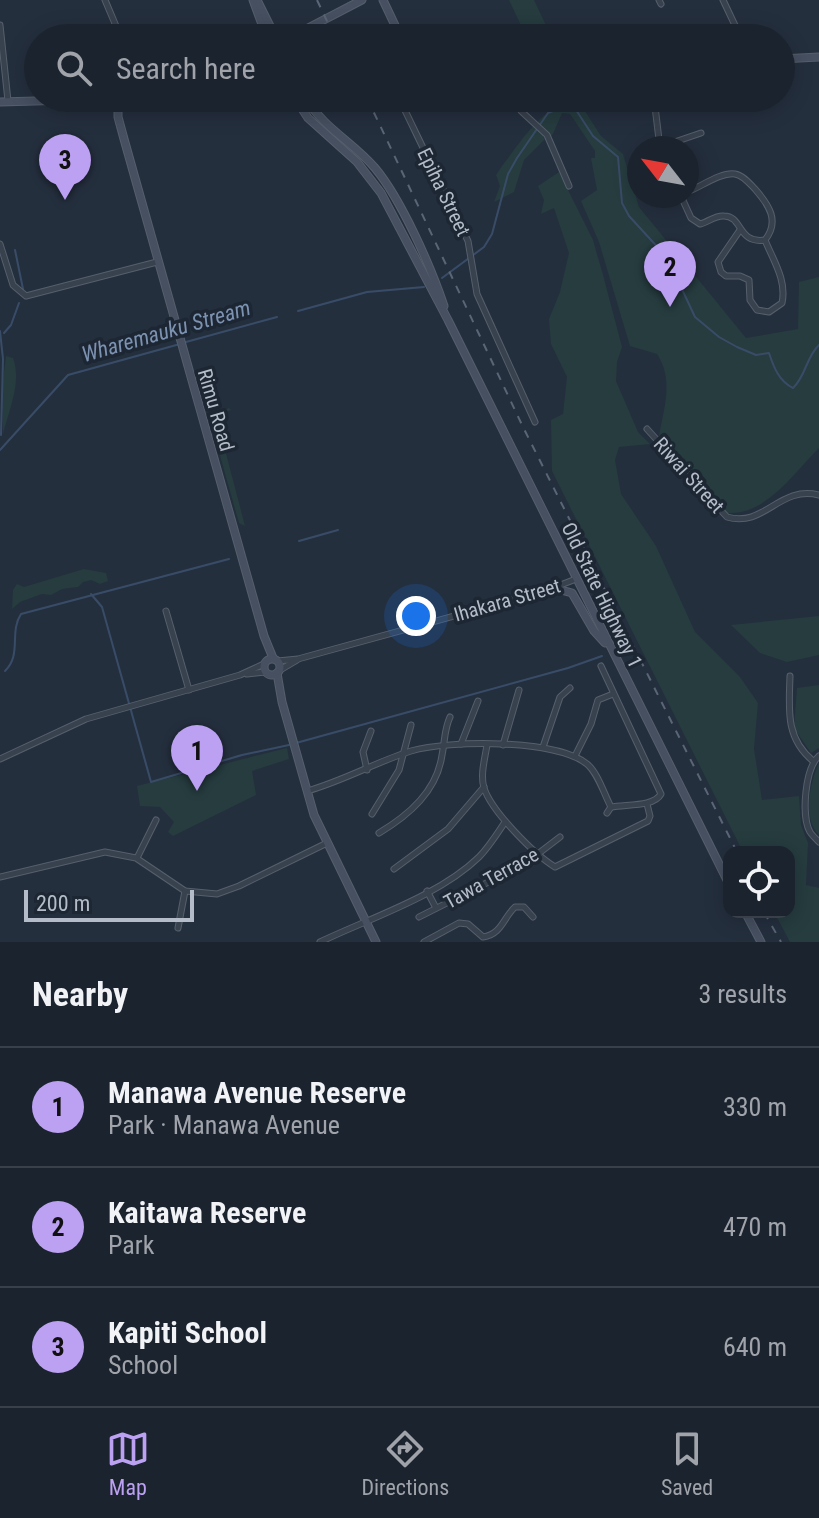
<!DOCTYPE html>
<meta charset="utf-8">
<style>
body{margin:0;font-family:"Roboto Condensed",sans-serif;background:#282f3a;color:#f1f3f6}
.controls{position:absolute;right:24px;bottom:24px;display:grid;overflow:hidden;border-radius:16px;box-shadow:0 4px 20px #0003}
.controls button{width:72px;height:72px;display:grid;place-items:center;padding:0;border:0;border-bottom:2px solid #39404a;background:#1b232e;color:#f1f3f6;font:40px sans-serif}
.compass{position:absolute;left:627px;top:136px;width:72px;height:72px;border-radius:50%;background:#1b232e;box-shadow:0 4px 20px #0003;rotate:301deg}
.scale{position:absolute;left:24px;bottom:20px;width:170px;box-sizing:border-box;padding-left:8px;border:4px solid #b4bcc9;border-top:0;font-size:22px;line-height:28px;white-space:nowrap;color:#b4bcc9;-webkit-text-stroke:6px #1d2633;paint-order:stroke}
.you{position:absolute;left:416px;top:616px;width:28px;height:28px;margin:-20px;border:6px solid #fff;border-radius:50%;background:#1a73e8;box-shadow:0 0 0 12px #1a73e833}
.badge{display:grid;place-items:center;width:52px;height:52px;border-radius:50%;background:#bca0f2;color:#111;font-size:26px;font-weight:700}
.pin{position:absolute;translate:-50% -66px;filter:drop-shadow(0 2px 4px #0008)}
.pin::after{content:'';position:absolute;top:42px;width:28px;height:24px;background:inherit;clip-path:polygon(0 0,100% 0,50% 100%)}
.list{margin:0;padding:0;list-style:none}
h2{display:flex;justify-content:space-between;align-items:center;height:104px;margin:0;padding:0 32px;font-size:34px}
h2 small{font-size:26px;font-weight:400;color:#a0a4aa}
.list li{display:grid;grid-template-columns:52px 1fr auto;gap:24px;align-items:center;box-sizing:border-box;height:120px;padding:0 32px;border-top:2px solid #39404a}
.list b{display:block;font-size:30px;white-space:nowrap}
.list p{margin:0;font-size:26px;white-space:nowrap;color:#a0a4aa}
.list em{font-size:26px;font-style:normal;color:#a0a4aa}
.icon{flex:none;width:44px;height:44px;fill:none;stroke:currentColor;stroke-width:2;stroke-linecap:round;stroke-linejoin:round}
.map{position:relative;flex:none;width:819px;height:942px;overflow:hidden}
.search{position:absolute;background:#1b232e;box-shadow:0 4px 20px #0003;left:24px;right:24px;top:24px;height:88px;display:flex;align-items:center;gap:20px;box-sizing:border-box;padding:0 28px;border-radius:44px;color:#a0a4aa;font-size:30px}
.sheet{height:464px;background:#1b232e}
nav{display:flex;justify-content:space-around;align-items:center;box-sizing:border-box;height:112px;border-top:2px solid #39404a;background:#1b232e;font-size:22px;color:#a0a4aa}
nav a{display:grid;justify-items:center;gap:4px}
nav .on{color:#bca0f2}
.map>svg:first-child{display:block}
.green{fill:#263c3f}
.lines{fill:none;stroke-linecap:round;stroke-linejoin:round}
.stream{stroke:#394c67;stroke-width:2}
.street-casing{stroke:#565f6c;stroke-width:7}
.secondary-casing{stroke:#565f6c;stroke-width:9}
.street{stroke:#38414e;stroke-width:5}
.secondary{stroke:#465061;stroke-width:7}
.rail{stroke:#5a6575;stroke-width:2;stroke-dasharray:8 8;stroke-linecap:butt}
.labels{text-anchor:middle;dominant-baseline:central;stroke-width:7;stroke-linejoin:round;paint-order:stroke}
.street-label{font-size:20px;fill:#b4bcc9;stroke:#1d2633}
.water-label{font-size:22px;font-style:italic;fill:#7c92b1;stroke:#1d2633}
</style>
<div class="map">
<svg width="819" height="942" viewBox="0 0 819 942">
<rect width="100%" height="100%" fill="#242f3e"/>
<g class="green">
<path d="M509,0H534L552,38H527Z"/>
<path d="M566,104L585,111L601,136L623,154L639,207L746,338L798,329L799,282L819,277V448C794,473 766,515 728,513L659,436C664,407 674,380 657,354L630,346L599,242L581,201L597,190L591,158H595V151L570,114L562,113L553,134L551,136L547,131L543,136L545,139L524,160L514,192L494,202L500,186L496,175L502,166C517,147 542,107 566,104Z"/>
<path d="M559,172L593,240L603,275L622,347L617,362L616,381L638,432L650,444L619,447L615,460L621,494L656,546L695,632L740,677L758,703L754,749L762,800L799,796L801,825L808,843L806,885L819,888V942H790L774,912H789V852H743L552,471L551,420L563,414L567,377L551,344L549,319L560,292L569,253L554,208L541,214L544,200L538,186Z"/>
<path d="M6,356L13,358C22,382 9,410 3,434L2,388Z"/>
<path d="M229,408L231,410L219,414L220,418L217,419L245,526L239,523L210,420L212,414Z"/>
<path d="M84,569L106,573L108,581L100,584L91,580L83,582L78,587L62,589L51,595L42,594L20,602L12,609L13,590L17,584L24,587Z"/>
<path d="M819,616V655L787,662L760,653L731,625Z"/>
<path d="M819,685V748L811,753L794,728L797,688Z"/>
<path d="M287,748L289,759L252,771L256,795L173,836L168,832L174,822L160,807L140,806L137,786Z"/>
<path d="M819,763V835C802,819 810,782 819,763Z"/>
</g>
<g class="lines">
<g class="stream">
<path d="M15,250L23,289"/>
<path d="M442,278L484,247L492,234L508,174L517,158L548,113L565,106L576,110L593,136L618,157L622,203L629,216L662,252L672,268L695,317L719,337L737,347L756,355L769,353C774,368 779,381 793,388C806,376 806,357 819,345"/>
<path d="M298,311L367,292L424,287"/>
<path d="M0,331L3,359L1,435"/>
<path d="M4,333L11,325L19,303"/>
<path d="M186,342L277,317"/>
<path d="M0,450L68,375L180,344"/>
<path d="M299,541L338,530"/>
<path d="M91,594L102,607L151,782L242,755L289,745"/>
<path d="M5,671C22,655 9,632 21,614L229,559"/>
<path d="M296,743L568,668L602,656"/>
</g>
<defs>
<g id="street">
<path d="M105,0L116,26L117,38"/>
<path d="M659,0L661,4"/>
<path d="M723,0L741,38"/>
<path d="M0,25L8,101"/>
<path d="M399,98L468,241L477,294L535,422"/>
<path d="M519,98L521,111L547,135L569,186"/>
<path d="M654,98L660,148"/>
<path d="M660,147L701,133"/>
<path d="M681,196L691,218L700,224C709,222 715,215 724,216C743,216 737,244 765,240C780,221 769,205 755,189C750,184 743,175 735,174C720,172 701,187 687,192"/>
<path d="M740,230L718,262L721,272L726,276H740L749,280L750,300L757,310L769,312L782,303C787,280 773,260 765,240"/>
<path d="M0,244L13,285L26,296L157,262"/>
<path d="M647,429L727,517C765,528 779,485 819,495"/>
<path d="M166,611L189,690"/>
<path d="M278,661L298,659L545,591L576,579"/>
<path d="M601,666L661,794C654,807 626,804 611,807"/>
<path d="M280,670L297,660"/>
<path d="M247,674L265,672"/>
<path d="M790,676C789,709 785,738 813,761"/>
<path d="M461,744L478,701"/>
<path d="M487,745C485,758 480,775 484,788C492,812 534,854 555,867L648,821L650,816L647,804"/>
<path d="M503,745L519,690"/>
<path d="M543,747L560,697L570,688"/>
<path d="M575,756L591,724L598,700L613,694"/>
<path d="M819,756C805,768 801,816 810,832C811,834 817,840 819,842"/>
<path d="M0,759L86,719L240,675L264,664"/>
<path d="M367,770L363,752L371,731"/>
<path d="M307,791C343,781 376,762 411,751C449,740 556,739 587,764C598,773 604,794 611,807L607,813"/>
<path d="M372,814L399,770L411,725"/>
<path d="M379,833C409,815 437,791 442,755C445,741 444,730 450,717"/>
<path d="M137,858L156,820"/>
<path d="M394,869L448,829L484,787"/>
<path d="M0,877L105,852L136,858L185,891L217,894L239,886L327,843"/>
<path d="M427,891L436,908"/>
<path d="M419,917L526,863L560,837"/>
<path d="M178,928L185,891"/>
<path d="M320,942C370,918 439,896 479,857C489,847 497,834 505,822"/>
<path d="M424,942L459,923L468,924L483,937C502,934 503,918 515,907H524L533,917"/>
</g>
<g id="secondary">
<path d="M253,0L267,38"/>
<path d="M257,0L276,38"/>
<path d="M383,0L401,38"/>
<path d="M289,38L362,0"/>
<path d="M781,59L819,57"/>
<path d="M295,98L308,118L357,162L381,193L448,320L729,884"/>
<path d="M306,98C323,128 353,142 375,168C401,199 431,267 444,306"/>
<path d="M118,99V117L124,139L264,636L273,658"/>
<path d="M0,102L140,98"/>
<path d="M554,588L572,593L594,631L605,643"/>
<circle cx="272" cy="667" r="8"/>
<path d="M277,673L282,702L314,815L376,942"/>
<path d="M745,912L761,942"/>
</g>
</defs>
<use href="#street" class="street-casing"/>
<use href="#secondary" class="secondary-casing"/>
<use href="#street" class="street"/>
<use href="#secondary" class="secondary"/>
<g class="rail">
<path d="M317,0L335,38"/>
<path d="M367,98L523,427L737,852"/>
<path d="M764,912L781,942"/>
</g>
</g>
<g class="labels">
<g class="street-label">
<text transform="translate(444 192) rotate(64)">Epiha Street</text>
<text transform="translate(216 410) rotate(74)">Rimu Road</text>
<text transform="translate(689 475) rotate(48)">Riwai Street</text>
<text transform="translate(602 595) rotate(64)">Old State Highway 1</text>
<text transform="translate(507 600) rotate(-16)">Ihakara Street</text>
<text transform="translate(491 878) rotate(-29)">Tawa Terrace</text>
</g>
<g class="water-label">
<text transform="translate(166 331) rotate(-16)">Wharemauku Stream</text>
</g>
</g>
</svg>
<div class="controls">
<button><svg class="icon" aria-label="locate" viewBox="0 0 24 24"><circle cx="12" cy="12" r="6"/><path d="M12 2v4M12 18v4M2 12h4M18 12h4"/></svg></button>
</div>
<svg class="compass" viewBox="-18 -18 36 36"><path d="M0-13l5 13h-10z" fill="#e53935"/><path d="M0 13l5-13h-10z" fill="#a0a4aa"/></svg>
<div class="scale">200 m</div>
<div class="you"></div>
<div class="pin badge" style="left:197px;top:791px">1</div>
<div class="pin badge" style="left:670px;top:307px">2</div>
<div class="pin badge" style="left:65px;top:200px">3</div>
<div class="search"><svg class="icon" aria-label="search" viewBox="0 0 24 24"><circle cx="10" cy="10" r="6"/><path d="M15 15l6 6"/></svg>Search here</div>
</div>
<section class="sheet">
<h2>Nearby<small>3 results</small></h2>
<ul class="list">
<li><span class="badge">1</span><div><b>Manawa Avenue Reserve</b><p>Park · Manawa Avenue</p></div><em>330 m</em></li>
<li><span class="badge">2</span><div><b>Kaitawa Reserve</b><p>Park</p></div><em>470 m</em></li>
<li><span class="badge">3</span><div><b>Kapiti School</b><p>School</p></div><em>640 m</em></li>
</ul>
</section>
<nav>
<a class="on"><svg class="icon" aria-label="map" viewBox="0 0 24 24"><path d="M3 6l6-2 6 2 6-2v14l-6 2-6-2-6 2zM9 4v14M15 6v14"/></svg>Map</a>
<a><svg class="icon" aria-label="directions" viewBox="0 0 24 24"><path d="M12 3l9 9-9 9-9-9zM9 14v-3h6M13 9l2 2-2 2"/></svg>Directions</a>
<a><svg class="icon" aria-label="saved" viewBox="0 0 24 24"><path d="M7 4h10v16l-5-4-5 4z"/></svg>Saved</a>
</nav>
